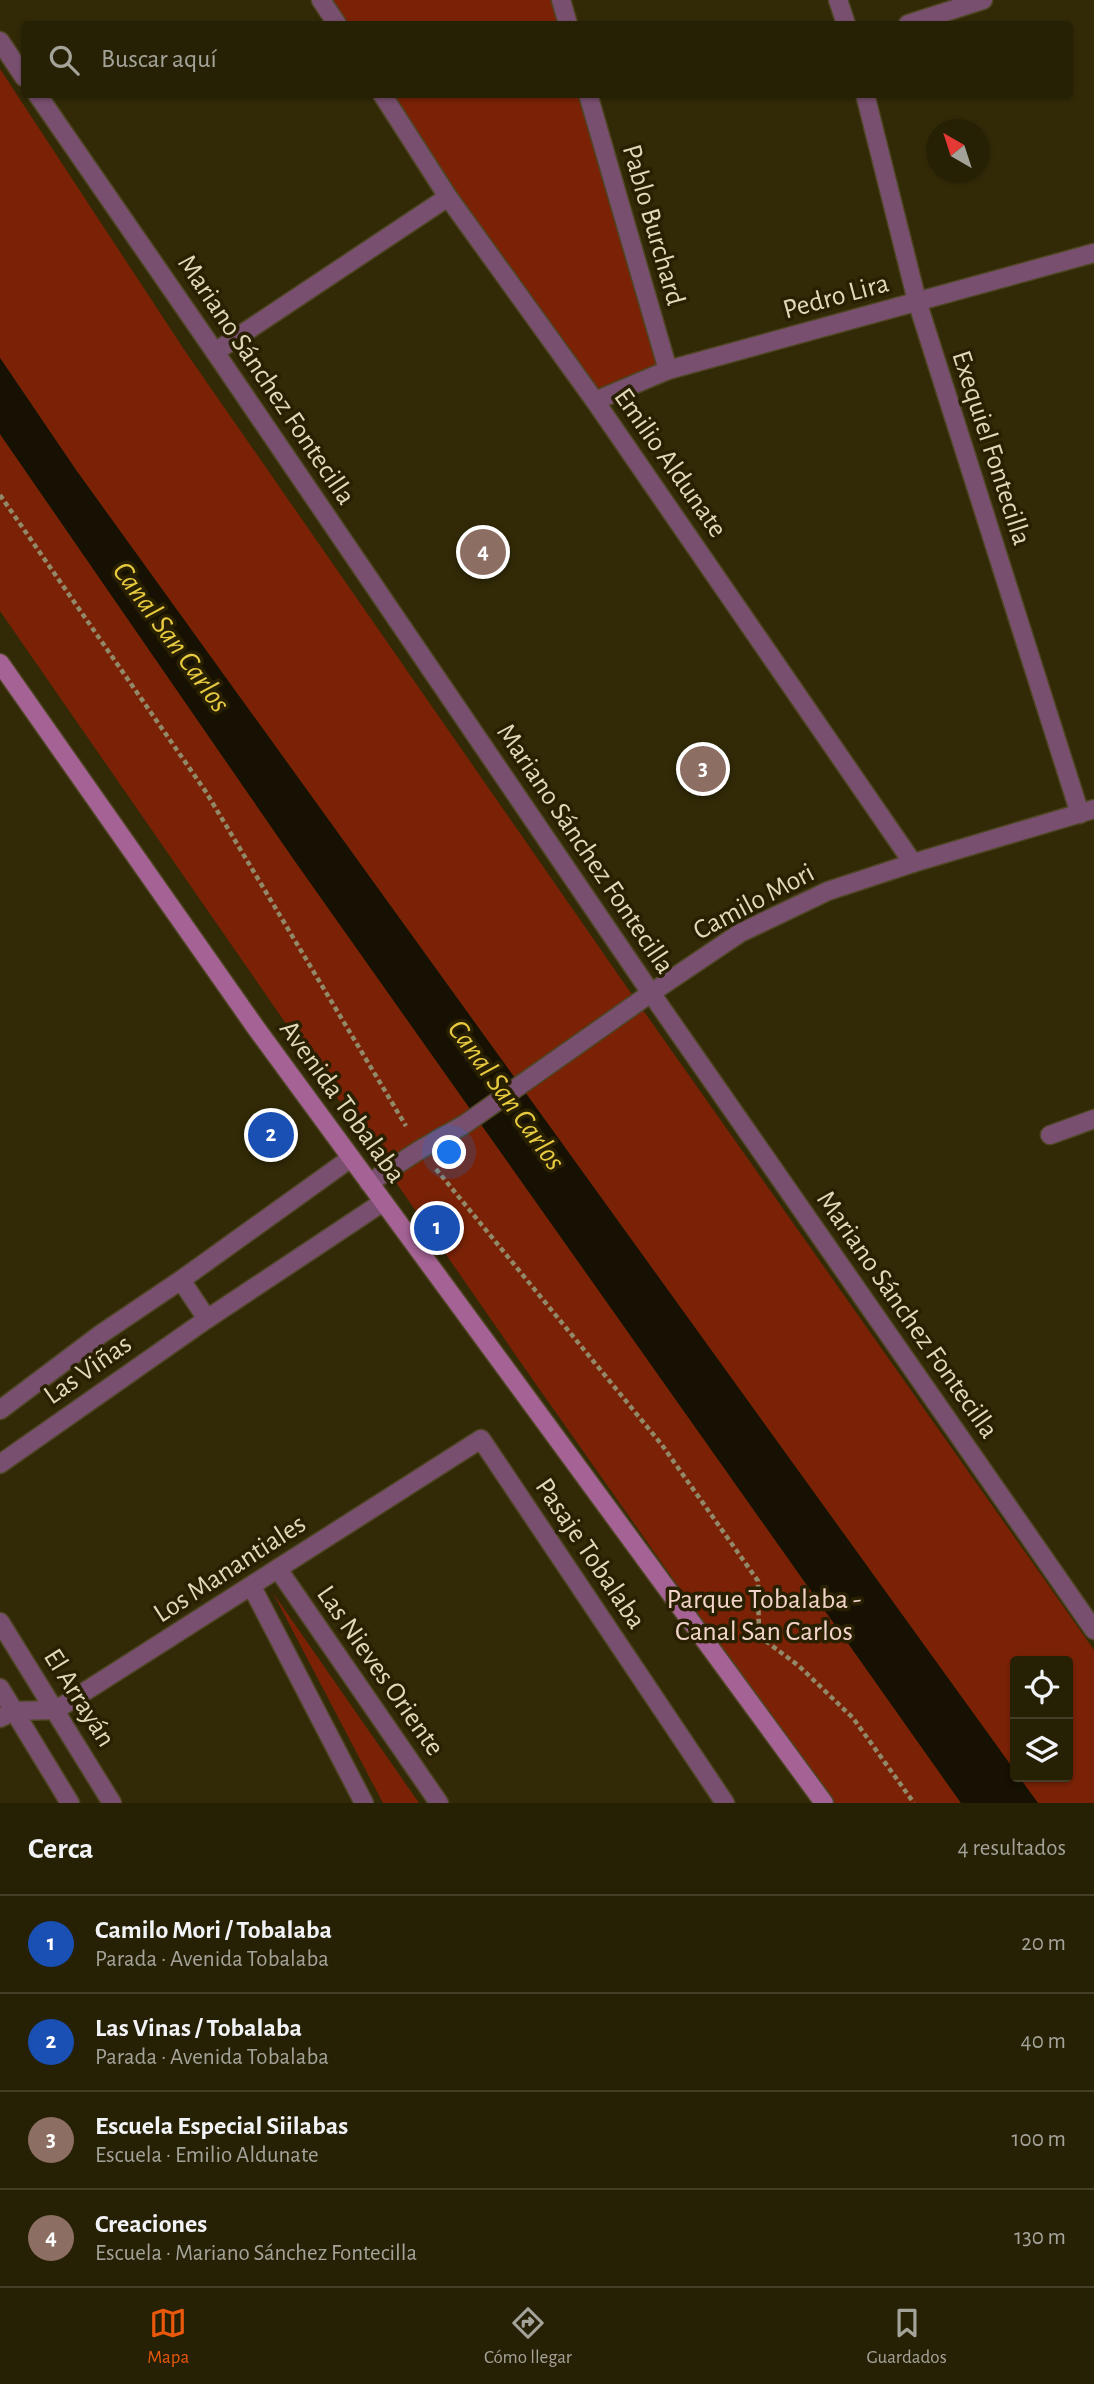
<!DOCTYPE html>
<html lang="es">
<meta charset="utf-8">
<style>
body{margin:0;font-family:"Alegreya Sans",sans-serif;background:#2e280f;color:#f1f3f6}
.controls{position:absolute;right:21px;bottom:21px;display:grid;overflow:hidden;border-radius:7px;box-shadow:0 2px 5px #0004}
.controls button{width:63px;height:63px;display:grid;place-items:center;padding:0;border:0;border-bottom:2px solid #423e27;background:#262005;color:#f1f3f6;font:35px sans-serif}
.compass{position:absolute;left:926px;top:119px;width:63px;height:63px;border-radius:50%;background:#262005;box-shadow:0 2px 5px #0004;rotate:321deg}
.you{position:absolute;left:450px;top:1153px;width:24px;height:24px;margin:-18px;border:5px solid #fff;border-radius:50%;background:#1a73e8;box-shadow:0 0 0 10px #1a73e833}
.badge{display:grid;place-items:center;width:46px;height:46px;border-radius:50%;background:#ea580c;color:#fff;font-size:23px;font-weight:700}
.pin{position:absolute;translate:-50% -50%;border:4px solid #fff;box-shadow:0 2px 7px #0006}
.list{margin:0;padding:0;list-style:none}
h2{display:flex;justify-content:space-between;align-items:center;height:91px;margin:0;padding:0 28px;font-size:30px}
h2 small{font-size:23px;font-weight:400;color:#a4a39a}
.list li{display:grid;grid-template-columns:46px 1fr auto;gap:21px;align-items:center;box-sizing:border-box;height:98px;padding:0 28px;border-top:2px solid #423e27}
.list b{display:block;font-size:26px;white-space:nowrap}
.list p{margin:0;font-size:23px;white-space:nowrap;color:#a4a39a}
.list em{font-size:23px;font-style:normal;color:#a4a39a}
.icon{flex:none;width:38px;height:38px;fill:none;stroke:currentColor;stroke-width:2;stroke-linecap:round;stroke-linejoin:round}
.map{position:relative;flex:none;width:1094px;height:1803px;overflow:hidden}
.search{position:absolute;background:#262005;box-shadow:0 2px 5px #0004;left:21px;right:21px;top:21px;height:77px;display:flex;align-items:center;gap:18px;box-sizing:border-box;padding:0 24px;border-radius:7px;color:#a4a39a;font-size:26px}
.sheet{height:483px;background:#262005}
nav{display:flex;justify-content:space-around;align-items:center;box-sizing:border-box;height:98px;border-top:2px solid #423e27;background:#262005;font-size:19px;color:#a4a39a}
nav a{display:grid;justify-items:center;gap:4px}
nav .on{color:#ea580c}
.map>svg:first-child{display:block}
.green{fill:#7b2206}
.water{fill:#161102}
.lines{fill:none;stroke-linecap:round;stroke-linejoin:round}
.minor-casing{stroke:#4e4623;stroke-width:21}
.tertiary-casing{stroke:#4e4623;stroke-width:21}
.secondary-casing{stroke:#4e4623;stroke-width:21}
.path{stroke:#918968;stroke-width:4.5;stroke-dasharray:5 3.5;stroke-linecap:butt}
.minor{stroke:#794f6f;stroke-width:18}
.tertiary{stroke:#794f6f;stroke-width:18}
.secondary{stroke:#a56395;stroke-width:18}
.labels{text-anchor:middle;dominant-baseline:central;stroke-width:7;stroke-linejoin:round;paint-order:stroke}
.street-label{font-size:28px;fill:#e0d9b9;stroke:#282000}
.park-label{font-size:28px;fill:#f3d4cb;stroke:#282000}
.water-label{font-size:30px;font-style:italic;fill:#e8ca41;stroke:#282000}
</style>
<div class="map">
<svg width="1094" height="1803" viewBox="0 0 1094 1803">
<rect width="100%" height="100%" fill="#322a07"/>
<g class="green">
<path d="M321,0H561L568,24H337Z"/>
<path d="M0,69L185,351L626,986L1094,1650V1803H1038L1019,1777H1068V1661H1015V1771L76,470L0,358Z"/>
<path d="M382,95H588L668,370L595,401Z"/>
<path d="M0,434L292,857L961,1803H831L533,1380L0,611Z"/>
<path d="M273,1593L419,1803H383Z"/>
</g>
<path class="water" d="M0,358L76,470L1015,1771V1777H1019L1038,1803H961L292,857L0,434Z"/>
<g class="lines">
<defs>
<g id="minor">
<path d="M321,0L337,24"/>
<path d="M561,0L568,24"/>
<path d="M838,0L846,24"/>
<path d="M908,24L983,0"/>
<path d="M382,94L448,197L595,401L913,863"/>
<path d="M588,94L668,370"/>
<path d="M865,94L917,301L1080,814"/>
<path d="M215,352L448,197"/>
<path d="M595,401L668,370L1094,253"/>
<path d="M1050,1135L1094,1119"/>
<path d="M369,1183L421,1149L465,1124L651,993L740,933L828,891L913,863L1094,809"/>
<path d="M181,1280L207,1319"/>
<path d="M0,1410L101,1334L181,1280L351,1158"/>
<path d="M0,1464L207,1319L383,1202"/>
<path d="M278,1569L439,1803"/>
<path d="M252,1587L364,1803"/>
<path d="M0,1622L112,1803"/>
<path d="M0,1688L70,1803"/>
<path d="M0,1718L14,1711L56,1710L481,1439L725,1803"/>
</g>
<g id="tertiary">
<path d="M0,41L24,77"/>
<path d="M37,94L215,352L651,993L1094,1630"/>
</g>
<path id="secondary" d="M0,663L256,1028L824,1803"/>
</defs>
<use href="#minor" class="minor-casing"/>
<use href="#tertiary" class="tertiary-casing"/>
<use href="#secondary" class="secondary-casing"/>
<g class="path">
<path d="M0,495L206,792L406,1126"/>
<path d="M436,1169L662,1445L758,1581L759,1636L799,1666L853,1718L914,1803"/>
</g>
<use href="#minor" class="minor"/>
<use href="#tertiary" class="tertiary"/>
<use href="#secondary" class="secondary"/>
</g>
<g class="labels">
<g class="street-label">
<text transform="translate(653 225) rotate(74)">Pablo Burchard</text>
<text transform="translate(836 297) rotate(-15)">Pedro Lira</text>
<text transform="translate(266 380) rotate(56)">Mariano Sánchez Fontecilla</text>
<text transform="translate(991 448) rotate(72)">Exequiel Fontecilla</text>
<text transform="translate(670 463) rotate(55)">Emilio Aldunate</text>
<text transform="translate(585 849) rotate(56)">Mariano Sánchez Fontecilla</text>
<text transform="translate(754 902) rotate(-28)">Camilo Mori</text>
<text transform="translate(342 1102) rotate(54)">Avenida Tobalaba</text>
<text transform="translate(907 1315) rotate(55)">Mariano Sánchez Fontecilla</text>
<text transform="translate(88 1370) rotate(-35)">Las Viñas</text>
<text transform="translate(590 1554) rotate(56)">Pasaje Tobalaba</text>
<text transform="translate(230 1569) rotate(-33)">Los Manantiales</text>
<text transform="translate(380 1671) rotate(55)">Las Nieves Oriente</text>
<text transform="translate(79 1698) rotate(58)">El Arrayán</text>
</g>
<g class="park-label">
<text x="764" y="1600">Parque Tobalaba -<tspan x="764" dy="32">Canal San Carlos</tspan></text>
</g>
<g class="water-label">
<text transform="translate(171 637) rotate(54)">Canal San Carlos</text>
<text transform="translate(506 1095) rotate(54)">Canal San Carlos</text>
</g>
</g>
</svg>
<div class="controls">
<button><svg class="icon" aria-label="locate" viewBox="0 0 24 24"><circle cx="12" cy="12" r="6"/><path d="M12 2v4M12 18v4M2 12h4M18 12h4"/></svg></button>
<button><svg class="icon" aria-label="layers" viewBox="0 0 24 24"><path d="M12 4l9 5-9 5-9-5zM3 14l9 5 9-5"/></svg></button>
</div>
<svg class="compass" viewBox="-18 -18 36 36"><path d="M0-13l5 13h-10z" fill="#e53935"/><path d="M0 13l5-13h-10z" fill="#a4a39a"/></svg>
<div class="you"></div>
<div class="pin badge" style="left:437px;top:1228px;background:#1a4fb4">1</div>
<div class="pin badge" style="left:271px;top:1135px;background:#1a4fb4">2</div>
<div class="pin badge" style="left:703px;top:769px;background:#8d6e63">3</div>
<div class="pin badge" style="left:483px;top:552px;background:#8d6e63">4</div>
<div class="search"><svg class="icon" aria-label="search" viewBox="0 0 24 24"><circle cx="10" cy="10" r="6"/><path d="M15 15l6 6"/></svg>Buscar aquí</div>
</div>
<section class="sheet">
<h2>Cerca<small>4 resultados</small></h2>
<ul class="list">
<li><span class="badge" style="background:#1a4fb4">1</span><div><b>Camilo Mori / Tobalaba</b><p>Parada · Avenida Tobalaba</p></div><em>20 m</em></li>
<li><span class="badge" style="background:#1a4fb4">2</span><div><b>Las Vinas / Tobalaba</b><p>Parada · Avenida Tobalaba</p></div><em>40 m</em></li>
<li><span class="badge" style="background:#8d6e63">3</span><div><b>Escuela Especial Siilabas</b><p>Escuela · Emilio Aldunate</p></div><em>100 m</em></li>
<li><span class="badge" style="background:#8d6e63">4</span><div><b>Creaciones</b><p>Escuela · Mariano Sánchez Fontecilla</p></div><em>130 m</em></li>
</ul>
</section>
<nav>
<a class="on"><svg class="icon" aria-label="map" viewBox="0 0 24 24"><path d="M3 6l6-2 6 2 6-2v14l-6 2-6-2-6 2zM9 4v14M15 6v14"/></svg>Mapa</a>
<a><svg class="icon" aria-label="directions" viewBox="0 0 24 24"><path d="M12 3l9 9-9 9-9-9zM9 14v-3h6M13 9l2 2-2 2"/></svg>Cómo llegar</a>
<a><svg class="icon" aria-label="saved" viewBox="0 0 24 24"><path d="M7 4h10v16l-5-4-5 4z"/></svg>Guardados</a>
</nav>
